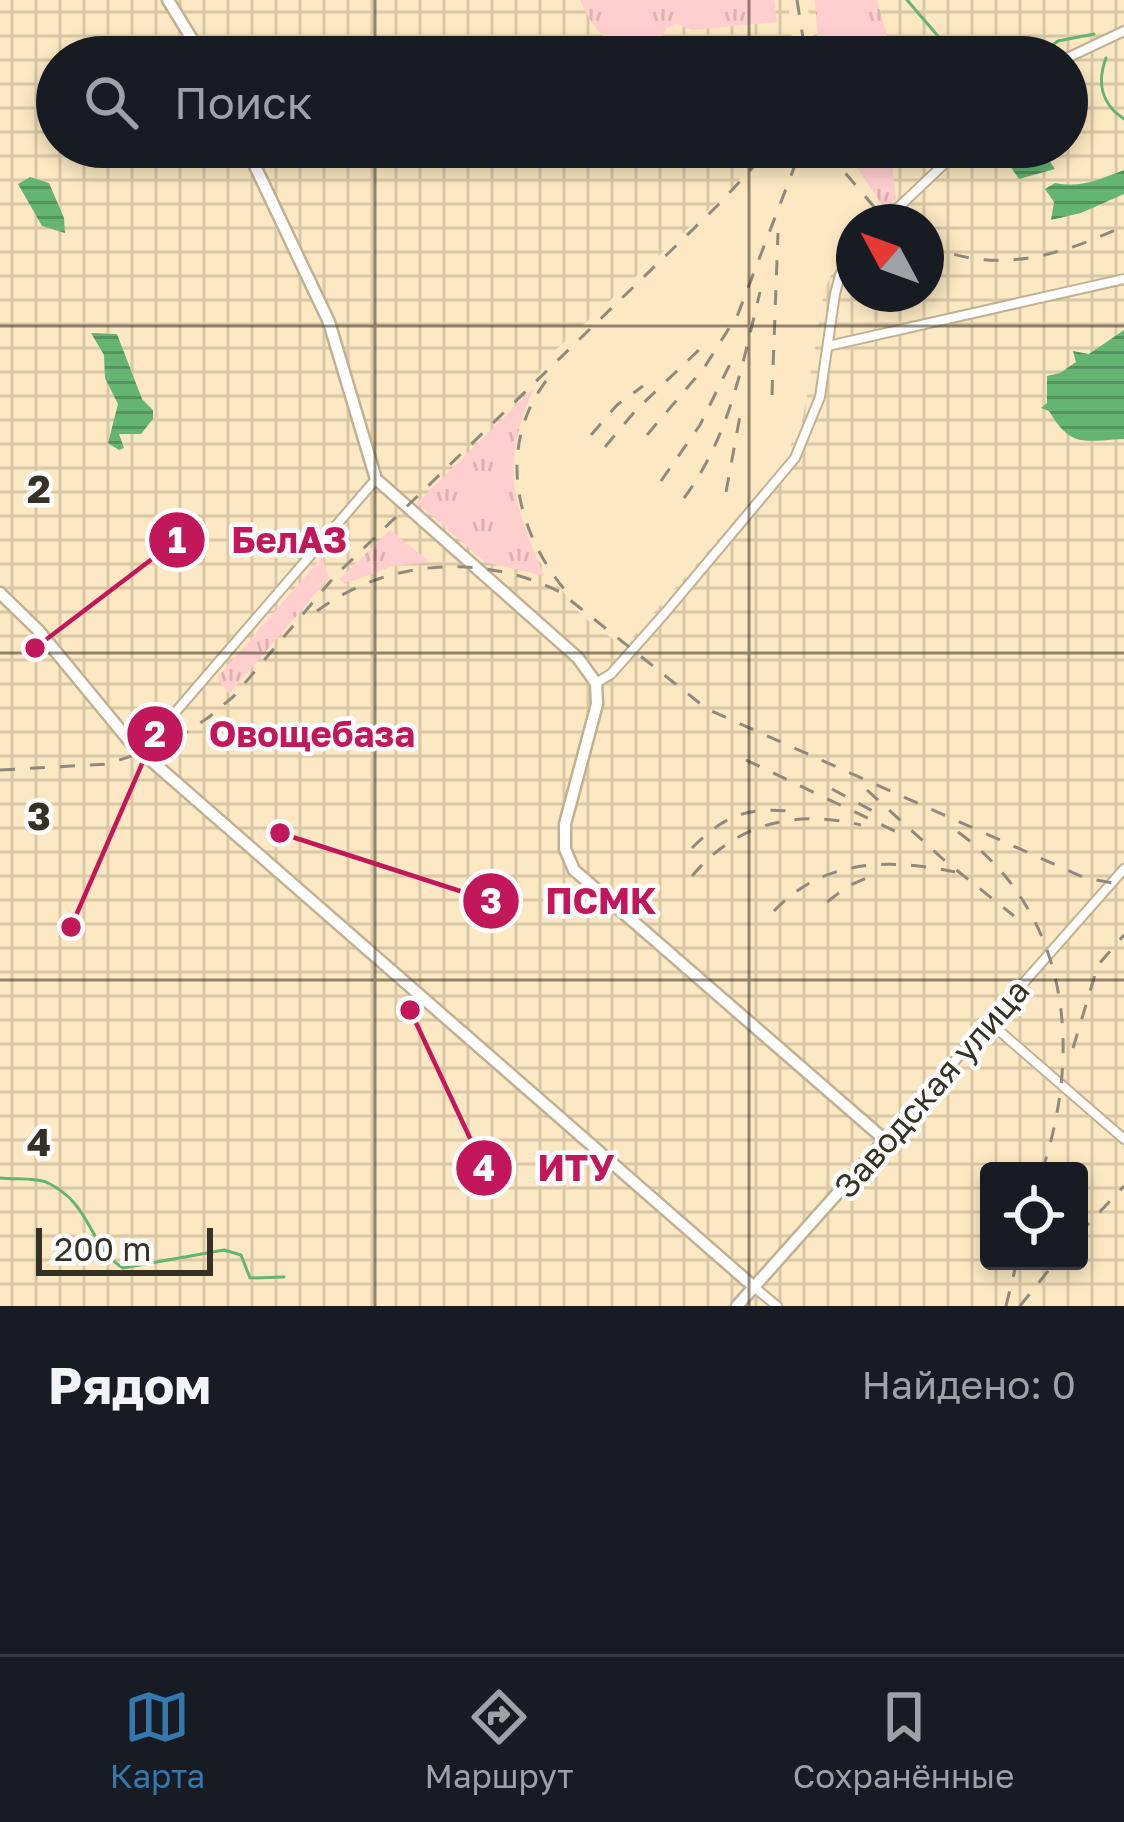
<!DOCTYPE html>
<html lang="ru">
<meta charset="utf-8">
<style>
body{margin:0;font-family:"Golos Text",sans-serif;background:#242831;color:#f1f3f6}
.controls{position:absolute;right:36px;bottom:36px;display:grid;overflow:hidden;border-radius:12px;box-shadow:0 6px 18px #0003}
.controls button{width:108px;height:108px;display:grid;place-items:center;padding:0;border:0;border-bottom:3px solid #363941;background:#171b24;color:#f1f3f6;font:60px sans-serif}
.compass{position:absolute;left:836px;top:204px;width:108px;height:108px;border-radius:50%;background:#171b24;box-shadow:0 6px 18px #0003;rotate:311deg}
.scale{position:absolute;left:36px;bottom:30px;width:177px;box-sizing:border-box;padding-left:12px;border:6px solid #373125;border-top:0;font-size:33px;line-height:42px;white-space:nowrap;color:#373125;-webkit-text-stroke:9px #fff;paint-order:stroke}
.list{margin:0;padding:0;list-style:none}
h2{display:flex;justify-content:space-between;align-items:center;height:156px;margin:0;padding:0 48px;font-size:51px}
h2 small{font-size:39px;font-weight:400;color:#9ea1a6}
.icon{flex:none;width:66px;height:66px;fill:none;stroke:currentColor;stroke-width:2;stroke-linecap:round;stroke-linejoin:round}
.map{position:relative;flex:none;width:1124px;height:1306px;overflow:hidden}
.search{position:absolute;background:#171b24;box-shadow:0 6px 18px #0003;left:36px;right:36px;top:36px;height:132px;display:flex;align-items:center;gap:30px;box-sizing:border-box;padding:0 42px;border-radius:66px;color:#9ea1a6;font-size:45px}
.sheet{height:348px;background:#171b24}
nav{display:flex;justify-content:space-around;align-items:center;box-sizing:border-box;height:168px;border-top:3px solid #363941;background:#171b24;font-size:33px;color:#9ea1a6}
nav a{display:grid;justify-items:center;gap:6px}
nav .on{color:#3578ae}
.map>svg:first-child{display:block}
.built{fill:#fce8c2}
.industrial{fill:url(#industrial-grid);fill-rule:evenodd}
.grass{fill:url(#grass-tufts)}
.water{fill:url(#water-rules)}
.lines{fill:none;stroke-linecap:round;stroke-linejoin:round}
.stream{stroke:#64b472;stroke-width:3}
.street-casing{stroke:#c0b194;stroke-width:12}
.secondary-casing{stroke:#c0b194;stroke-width:15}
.street{stroke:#fff;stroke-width:8}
.secondary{stroke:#fff;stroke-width:10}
.rail{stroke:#908a7e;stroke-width:3;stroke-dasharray:15 15;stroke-linecap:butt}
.grid{fill:none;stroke:#373125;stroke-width:3;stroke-opacity:0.55}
.labels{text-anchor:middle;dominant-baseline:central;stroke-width:9;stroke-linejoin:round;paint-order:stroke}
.street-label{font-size:33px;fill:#373125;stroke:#fff}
.grid-label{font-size:39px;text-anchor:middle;font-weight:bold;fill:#373125;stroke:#fff;stroke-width:9;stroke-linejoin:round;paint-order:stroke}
.leader{fill:none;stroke:#c2185b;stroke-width:4.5}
.callout-dot{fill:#c2185b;stroke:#fff;stroke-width:4.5}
.mark-label{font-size:36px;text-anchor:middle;font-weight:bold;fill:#fff}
.callout-label{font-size:36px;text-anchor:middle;font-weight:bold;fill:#c2185b;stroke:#fff;stroke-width:9;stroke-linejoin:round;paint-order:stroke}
</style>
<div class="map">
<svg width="1124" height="1306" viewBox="0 0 1124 1306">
<defs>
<pattern id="industrial-grid" width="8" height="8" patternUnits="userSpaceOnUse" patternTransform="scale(3)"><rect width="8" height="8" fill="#fce8c2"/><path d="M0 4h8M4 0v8" fill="none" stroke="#d9c7a7"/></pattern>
<pattern id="grass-tufts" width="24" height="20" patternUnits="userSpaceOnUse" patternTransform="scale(3)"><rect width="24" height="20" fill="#ffcfcf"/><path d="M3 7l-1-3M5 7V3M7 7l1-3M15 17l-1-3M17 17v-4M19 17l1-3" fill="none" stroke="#dbb2b2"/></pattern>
<pattern id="water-rules" width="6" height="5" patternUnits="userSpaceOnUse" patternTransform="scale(3)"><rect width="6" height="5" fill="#64b472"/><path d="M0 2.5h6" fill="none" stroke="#53935d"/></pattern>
</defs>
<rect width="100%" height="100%" fill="#fcf6ea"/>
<g class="built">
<path d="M788,0H806L817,57H794Z"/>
<path d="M768,147H843L884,208L878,222H854V246L836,264L824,291L803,418L780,468L624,647L582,616L536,557L518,516L512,482L516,429L546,359L728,192Z"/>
</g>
<path class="industrial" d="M0,0H788L794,57H57V147H768L728,192L546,359L516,429L512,483L518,516L536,557L582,616L624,647L780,468L803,418L824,291L836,264L854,246V294H926V222H878L884,208L877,147H1067V57H817L806,0H1124V1306H0ZM989,1171H1079V1261H989Z"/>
<g class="grass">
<path d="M580,0H774L777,22L692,30L677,24L666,28L659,45L647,55C613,54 593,30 580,0Z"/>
<path d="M815,0H877L893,57H819Z"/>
<path d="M843,147H890L896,198L884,208Z"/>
<path d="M534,388C499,468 513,500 544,576L485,562L417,503Z"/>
<path d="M390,530L430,562L393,566L344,584L340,579Z"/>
<path d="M322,557L329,578L229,694L217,678Z"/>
</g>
<g class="water">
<path d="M1006,147H1040L1055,169L1019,179L1001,153Z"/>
<path d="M1124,170V194L1081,213L1051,220L1054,202L1045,189L1055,183C1083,188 1097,180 1124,170Z"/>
<path d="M30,177L49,183L64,218L65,233L42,226L18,184Z"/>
<path d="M1124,330V439C1083,441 1071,448 1049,411L1041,408L1047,403V376L1060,373L1076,362L1073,351L1089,354Z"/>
<path d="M91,333L117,334L142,399L153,410V419L141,434H119L124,448L119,450L108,443L118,404L105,378L104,355Z"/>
</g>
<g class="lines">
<g class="stream">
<path d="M907,0L956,57"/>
<path d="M1036,57L1058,41L1094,34"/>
<path d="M1106,58C1097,82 1101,104 1124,119"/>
<path d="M0,1178C14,1180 35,1177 48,1183C92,1204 89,1247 123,1268L224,1250L241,1255L250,1278L284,1277"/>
</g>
<defs>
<g id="street">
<path d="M1067,58L1124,31"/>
<path d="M883,222L962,147"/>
<path d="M828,346L1124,279"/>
<path d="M596,683L611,674L665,613L795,458L820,397L835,294L840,275L854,251"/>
<path d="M132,743L150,735L173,715L376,479"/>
<path d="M989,1022L1124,1139"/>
<path d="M885,1140L1124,869"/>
<path d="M754,1287L777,1306"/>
</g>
<g id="secondary">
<path d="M168,0L203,57"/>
<path d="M246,147L329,322L376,479L578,658L596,683L597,704L565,824V849L574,870L885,1140L737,1306"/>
<path d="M0,593L38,630L131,743L754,1287"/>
</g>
</defs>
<use href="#street" class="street-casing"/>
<use href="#secondary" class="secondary-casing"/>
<use href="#street" class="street"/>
<use href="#secondary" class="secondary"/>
<g class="rail">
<path d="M797,0L806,57"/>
<path d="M832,147L841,168L887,222"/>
<path d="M926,244C995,276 1059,256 1124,226"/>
<path d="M546,381C496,448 516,531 565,590"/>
<path d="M772,395L778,233"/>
<path d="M591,435L617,405L643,386"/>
<path d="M647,435L704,368L738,314L802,147"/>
<path d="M605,447L636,410L701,348"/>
<path d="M661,481L700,425L731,362"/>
<path d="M726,492L740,416"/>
<path d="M684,498C730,436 742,365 760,292"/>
<path d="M317,611C387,559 483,553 560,592L707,709L1085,878L1124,885"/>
<path d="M746,760L903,835"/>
<path d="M0,770L108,764L172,742L209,717L234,696L335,576L716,207L772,147"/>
<path d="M832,789L880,815"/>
<path d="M867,790L944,860L1014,916"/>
<path d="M958,832C1069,913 1083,1048 1042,1171"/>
<path d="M692,848C722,818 743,807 787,811"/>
<path d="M692,876C736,823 796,809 861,825"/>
<path d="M827,902L848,886L878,873"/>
<path d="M774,911C823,859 888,858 955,872"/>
<path d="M1073,1048L1098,965L1124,935"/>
<path d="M1079,1234L1124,1186"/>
<path d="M1006,1306L1017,1261"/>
<path d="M1020,1306L1056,1261"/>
</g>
</g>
<path class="grid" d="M375,0V57M749,0V57M375,147V1306M749,147V1306M0,326H1124M0,653H1124M0,980H1124"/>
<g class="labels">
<g class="street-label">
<text transform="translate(931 1088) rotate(-49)">Заводская улица</text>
</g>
</g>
<g class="grid-label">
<text x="39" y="503">2</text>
<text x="39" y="830">3</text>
<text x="39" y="1156">4</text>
</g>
<path class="leader" d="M35 648L177 540M71 927L155 734M280 833L491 901M410 1010L484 1168"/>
<g class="callout-dot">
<circle cx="35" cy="648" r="12"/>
<circle cx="71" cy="927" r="12"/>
<circle cx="280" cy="833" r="12"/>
<circle cx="410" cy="1010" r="12"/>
<circle cx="177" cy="540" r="30"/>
<circle cx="155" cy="734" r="30"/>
<circle cx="491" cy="901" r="30"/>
<circle cx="484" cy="1168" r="30"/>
</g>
<g class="mark-label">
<text x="177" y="553">1</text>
<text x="155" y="747">2</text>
<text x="491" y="914">3</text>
<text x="484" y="1181">4</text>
</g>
<g class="callout-label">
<text x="289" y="553">БелАЗ</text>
<text x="312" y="747">Овощебаза</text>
<text x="601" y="914">ПСМК</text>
<text x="576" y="1181">ИТУ</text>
</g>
</svg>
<div class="controls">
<button><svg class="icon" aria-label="locate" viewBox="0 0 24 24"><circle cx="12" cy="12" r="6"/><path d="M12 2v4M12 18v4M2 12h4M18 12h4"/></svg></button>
</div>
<svg class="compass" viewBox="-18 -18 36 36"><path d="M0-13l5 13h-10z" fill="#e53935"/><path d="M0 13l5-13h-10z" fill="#9ea1a6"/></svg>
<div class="scale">200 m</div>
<div class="search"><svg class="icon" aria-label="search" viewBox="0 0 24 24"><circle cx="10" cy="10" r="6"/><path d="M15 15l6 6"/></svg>Поиск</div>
</div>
<section class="sheet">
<h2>Рядом<small>Найдено: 0</small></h2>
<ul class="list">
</ul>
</section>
<nav>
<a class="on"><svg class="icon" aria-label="map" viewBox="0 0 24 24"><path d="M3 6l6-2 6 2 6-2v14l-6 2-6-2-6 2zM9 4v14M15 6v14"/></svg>Карта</a>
<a><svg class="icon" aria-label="directions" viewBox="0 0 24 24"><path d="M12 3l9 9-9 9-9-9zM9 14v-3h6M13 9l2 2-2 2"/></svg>Маршрут</a>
<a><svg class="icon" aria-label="saved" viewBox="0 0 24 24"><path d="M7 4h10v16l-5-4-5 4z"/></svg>Сохранённые</a>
</nav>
